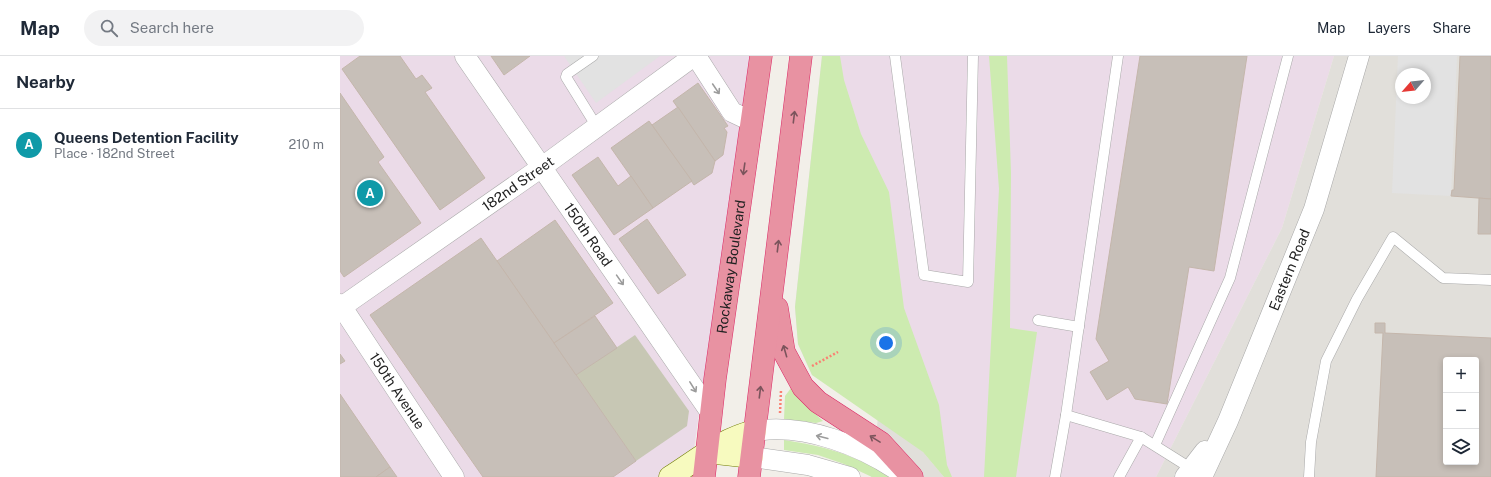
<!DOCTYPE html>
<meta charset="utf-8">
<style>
body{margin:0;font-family:"Public Sans",sans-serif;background:#f2f2f3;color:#1f2937}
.controls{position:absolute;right:12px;bottom:12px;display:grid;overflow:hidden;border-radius:4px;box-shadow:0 2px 6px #0003}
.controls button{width:36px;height:36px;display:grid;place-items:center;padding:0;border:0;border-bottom:1px solid #e0e1e3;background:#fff;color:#1f2937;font:20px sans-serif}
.compass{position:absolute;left:1055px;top:12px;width:36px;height:36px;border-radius:50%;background:#fff;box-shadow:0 2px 6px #0003;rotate:242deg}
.you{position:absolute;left:546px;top:287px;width:14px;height:14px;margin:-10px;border:3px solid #fff;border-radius:50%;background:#1a73e8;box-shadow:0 0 0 6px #1a73e833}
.badge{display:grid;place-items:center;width:26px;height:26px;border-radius:50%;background:#d40000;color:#fff;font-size:13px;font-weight:700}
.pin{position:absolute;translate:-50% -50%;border:2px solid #fff;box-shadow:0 1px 4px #0006}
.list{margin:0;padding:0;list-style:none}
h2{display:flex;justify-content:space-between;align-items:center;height:52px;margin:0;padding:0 16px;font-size:17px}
h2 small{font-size:13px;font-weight:400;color:#747a83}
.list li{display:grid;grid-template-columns:26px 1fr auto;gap:12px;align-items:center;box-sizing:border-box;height:72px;padding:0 16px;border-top:1px solid #e0e1e3}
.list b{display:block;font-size:15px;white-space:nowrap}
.list p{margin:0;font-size:13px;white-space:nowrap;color:#747a83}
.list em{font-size:13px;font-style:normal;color:#747a83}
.icon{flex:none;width:22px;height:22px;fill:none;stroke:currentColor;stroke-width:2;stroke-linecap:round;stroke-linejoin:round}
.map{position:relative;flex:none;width:1151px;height:421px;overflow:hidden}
header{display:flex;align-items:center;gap:24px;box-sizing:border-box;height:56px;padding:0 20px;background:#fff;border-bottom:1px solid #e0e1e3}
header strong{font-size:19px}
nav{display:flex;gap:22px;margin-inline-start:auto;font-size:14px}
.search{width:280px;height:36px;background:#f2f2f3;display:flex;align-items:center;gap:10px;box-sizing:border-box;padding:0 14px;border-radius:22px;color:#747a83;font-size:15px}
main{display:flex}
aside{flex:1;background:#fff}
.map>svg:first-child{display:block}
.industrial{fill:#ebdbe8}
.airport{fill:#e1dfda;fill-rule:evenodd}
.construction{fill:#c7c7b4}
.grass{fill:#cdebb0}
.parking{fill:#e2e2e2;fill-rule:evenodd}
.building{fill:#c7bfb8;stroke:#c4b6ab;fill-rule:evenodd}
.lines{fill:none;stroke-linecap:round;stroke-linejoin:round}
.lane-casing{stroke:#a9a9a9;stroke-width:11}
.street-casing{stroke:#a9a9a9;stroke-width:21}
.secondary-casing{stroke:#707d05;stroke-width:23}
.highway-casing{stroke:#dc2a67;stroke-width:23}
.path{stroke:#fa8072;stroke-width:2.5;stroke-dasharray:2 2;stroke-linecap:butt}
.lane{stroke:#fff;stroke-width:10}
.street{stroke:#fff;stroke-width:20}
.secondary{stroke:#f7fabf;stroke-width:22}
.highway{stroke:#e892a2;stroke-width:22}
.oneway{stroke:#9c9c9c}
.oneway2{stroke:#7b545c}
.labels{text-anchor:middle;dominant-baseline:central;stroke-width:3;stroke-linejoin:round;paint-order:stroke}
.street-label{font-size:14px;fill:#222;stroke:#fff}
</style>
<header>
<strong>Map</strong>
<div class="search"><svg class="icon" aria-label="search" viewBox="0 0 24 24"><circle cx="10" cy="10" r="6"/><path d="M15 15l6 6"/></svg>Search here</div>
<nav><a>Map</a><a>Layers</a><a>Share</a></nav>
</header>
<main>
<aside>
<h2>Nearby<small></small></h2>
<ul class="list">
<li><span class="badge" style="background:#0f9aa8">A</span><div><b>Queens Detention Facility</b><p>Place · 182nd Street</p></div><em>210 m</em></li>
</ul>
</aside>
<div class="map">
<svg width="1151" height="421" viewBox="0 0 1151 421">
<rect width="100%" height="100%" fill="#f2efe9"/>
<g class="industrial">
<path d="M0,0H410L350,421H0Z"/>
<path d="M482,0H994L942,172L816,421H604L583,396L540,353L472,319L458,288L455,251Z"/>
</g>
<g class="airport">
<path d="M994,0H1151V421H816L942,172ZM1061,18H1085V42H1061ZM1106,304H1136V406H1106Z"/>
<path d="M539,353L583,396L604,421H531Z"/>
</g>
<path class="construction" d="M295,279L349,355L347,370L296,405L236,319Z"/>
<g class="grass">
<path d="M482,0H500L504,24L521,78L549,136L564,252L599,349L607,409L612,421H604L583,396L472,319L458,288L455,251Z"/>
<path d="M649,0H667L671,117L670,272L697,276L676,421H644L659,133Z"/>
<path d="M451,332L456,340L483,365L476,367L444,363L445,340Z"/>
<path d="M444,384C484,390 516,399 550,421H532L504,408L478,399L444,394Z"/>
</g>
<g class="parking">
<path d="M224,0H320L256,47Z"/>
<path d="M1058,0H1117L1111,140L1052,137ZM1061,18H1085V42H1061Z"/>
</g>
<g class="building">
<path d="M20,0H60L76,23L82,19L92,32L85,36L145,122L100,154L2,13Z"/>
<path d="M151,0H190L164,19Z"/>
<path d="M800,0H907L874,215L849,211L827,348L795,343L788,331L767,344L750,316L769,305L756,283Z"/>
<path d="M1120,0H1151V143L1111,140L1112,134H1114Z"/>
<path d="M358,27L388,70L384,72L387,76L383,99L375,105L333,45Z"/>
<path d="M0,37L44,101L38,106L81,167L4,221L0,215Z"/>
<path d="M338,51L375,105L372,117L354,129L312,69Z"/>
<path d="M309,65L352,125L313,152L271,92Z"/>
<path d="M258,101L278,130L291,120L313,152L274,179L232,119Z"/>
<path d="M1139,142L1151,143V178H1138Z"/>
<path d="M307,163L346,219L318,238L279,183Z"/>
<path d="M215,164L273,247L214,287L157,205Z"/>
<path d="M141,182L296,405L273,421H143L30,259Z"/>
<path d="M255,260L277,292L236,319L214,287Z"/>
<path d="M1035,267H1045V277L1151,282V421H1036L1043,277H1035ZM1106,304H1136V406H1106Z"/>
<path d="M0,298L5,305L0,308Z"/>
<path d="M0,338L50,411L36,421H0Z"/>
<path d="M50,411L57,421H36Z"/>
</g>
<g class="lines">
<defs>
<g id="lane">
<path d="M253,0L227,18L226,21L257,71"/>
<path d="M555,0L584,219L628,226L633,0"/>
<path d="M778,0L726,359L801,381L852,413"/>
<path d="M698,264L739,271"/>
<path d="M815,389L890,222L948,0"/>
<path d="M715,421L726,359"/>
<path d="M779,421L801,381"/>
<path d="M969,421L971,386L986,305L1017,243L1053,181L1103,222L1151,224"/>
</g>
<g id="street">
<path id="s1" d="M125,0L371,357"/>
<path d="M356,0L392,56L411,65"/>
<path id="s2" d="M0,248L114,421"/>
<path id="s3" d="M0,252L202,111L354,0"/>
<path d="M415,375C465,367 524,390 564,419"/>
<path d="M412,401L468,409L510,421"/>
<path d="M845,421L865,395"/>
<path id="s4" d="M862,421L888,365L974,153L1019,0"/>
</g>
<g id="secondary">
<path d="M367,396L412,401"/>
<path d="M330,421C357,404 383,382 415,375"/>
</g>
<g id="highway">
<path d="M437,252L444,296L463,331L478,346L541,387L572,421"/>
<path id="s5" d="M364,421L375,323L421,0"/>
<path d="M409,421L461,0"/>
</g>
</defs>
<use href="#lane" class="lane-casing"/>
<use href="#street" class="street-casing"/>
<use href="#secondary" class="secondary-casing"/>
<use href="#highway" class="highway-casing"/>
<g class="path">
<path d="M472,310L498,296"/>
<path d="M440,357L441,334"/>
</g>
<use href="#lane" class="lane"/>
<use href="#street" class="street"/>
<use href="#secondary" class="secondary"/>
<use href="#highway" class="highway"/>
</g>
<defs><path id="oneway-shaft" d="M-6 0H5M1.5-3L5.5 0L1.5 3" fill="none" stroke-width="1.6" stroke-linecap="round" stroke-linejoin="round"/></defs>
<g class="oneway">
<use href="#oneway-shaft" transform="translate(376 33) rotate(56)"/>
<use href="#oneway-shaft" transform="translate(280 224) rotate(55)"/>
<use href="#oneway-shaft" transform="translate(353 331) rotate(58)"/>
<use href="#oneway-shaft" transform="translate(482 381) rotate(-166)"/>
</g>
<g class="oneway2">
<use href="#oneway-shaft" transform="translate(454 61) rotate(-83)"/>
<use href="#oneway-shaft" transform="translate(404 113) rotate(98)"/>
<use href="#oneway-shaft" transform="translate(438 190) rotate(-83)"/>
<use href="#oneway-shaft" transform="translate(445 295) rotate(-106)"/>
<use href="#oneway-shaft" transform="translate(420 336) rotate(-83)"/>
<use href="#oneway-shaft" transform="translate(535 383) rotate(-148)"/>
</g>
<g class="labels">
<g class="street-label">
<text stroke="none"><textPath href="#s3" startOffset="217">182nd Street</textPath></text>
<text stroke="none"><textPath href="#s1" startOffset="217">150th Road</textPath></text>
<text stroke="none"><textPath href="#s5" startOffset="212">Rockaway Boulevard</textPath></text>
<text stroke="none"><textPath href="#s4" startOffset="225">Eastern Road</textPath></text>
<text stroke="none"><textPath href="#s2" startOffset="104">150th Avenue</textPath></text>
</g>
</g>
</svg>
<div class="controls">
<button>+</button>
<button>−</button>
<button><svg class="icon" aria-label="layers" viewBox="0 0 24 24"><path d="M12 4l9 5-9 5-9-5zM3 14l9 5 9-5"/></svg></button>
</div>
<svg class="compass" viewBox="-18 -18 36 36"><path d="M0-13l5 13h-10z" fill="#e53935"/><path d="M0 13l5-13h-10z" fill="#747a83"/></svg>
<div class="you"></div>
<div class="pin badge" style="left:30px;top:137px;background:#0f9aa8">A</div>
</div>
</main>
